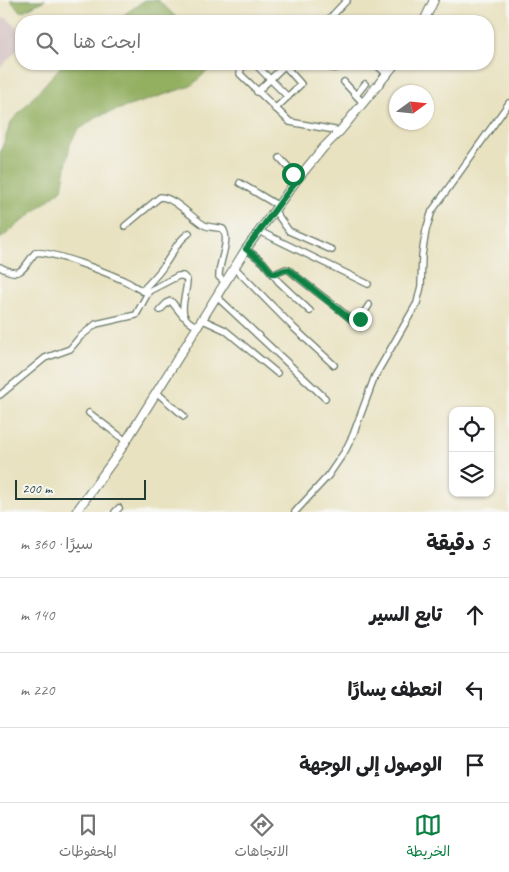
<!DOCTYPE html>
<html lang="ar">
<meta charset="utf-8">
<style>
body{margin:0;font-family:Caveat,"Playpen Sans Arabic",sans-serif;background:#f6f6f6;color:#202124;direction:rtl}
.controls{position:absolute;right:15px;bottom:15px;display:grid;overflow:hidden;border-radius:10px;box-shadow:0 1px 4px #0004}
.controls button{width:45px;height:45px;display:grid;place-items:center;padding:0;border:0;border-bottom:1px solid #e0e0e0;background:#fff;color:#202124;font:25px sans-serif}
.compass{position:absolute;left:389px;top:85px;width:45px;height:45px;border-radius:50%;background:#fff;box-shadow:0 1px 4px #0004;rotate:75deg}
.scale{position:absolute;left:15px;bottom:12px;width:131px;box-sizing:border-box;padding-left:5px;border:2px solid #1f3d34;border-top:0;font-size:14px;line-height:18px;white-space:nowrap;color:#1f3d34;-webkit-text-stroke:4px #f6f6f2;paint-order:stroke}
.stop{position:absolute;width:15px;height:15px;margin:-11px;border:4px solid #0b8043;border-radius:50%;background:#fff}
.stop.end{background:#0b8043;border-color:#fff;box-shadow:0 1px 5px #0008}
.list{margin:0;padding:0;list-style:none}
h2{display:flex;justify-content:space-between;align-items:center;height:65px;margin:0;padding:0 20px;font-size:21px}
h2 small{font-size:16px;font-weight:400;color:#757577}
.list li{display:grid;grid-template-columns:32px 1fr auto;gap:15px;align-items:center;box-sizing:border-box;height:75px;padding:0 20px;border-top:1px solid #e0e0e0}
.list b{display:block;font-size:19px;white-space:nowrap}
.list em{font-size:16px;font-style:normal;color:#757577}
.icon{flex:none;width:28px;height:28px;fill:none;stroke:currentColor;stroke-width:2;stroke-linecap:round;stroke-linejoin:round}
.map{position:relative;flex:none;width:509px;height:512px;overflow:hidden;direction:ltr}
.search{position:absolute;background:#fff;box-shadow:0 1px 4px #0004;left:15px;right:15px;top:15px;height:55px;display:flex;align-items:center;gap:12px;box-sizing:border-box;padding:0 18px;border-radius:20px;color:#757577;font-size:19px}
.sheet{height:290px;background:#fff}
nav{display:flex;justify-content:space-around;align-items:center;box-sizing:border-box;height:70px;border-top:1px solid #e0e0e0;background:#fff;font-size:14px;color:#757577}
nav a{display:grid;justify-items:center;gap:2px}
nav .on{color:#0b8043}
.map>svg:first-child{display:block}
.industrial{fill:#d2bfc0}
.forest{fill:#93af61;stroke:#59764a}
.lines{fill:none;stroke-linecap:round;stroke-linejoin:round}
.minor-casing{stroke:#667765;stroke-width:8}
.major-casing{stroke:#667765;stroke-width:10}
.minor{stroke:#fff;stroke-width:5.5}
.major{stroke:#fff;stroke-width:8}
.route{stroke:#0b8043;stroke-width:6}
</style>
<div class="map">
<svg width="509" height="512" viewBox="0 0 509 512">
<rect width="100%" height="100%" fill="#f6f6f2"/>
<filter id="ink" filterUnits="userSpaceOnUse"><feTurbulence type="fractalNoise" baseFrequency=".02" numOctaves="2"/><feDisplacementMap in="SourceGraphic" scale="10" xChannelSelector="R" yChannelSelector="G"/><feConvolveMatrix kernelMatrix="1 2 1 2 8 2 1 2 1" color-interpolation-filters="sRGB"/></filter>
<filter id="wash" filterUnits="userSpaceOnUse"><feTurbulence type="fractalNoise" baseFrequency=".0096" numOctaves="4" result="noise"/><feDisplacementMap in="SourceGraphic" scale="20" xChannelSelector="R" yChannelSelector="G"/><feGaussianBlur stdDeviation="1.12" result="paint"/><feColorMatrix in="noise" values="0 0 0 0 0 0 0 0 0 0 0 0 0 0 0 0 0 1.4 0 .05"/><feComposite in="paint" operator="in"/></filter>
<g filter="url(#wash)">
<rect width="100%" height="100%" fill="#e9e2c1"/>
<path class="industrial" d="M7,18L21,32V46L0,68V19Z"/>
<g class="forest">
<path d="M10,0H45L21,12Z"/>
<path d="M145,0H158L180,21H115Z"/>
<path d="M63,64H215L191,86L98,116L77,131L70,144L62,189L0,239V154L11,122Z"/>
</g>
</g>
<g filter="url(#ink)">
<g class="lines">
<defs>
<g id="minor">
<path d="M329,21L330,18L347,0"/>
<path d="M248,64L241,68L240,74L290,122L340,131"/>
<path d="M255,64L288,97"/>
<path d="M324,64C333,71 339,68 350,64"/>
<path d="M375,64L388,75"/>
<path d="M344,82L363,103"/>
<path d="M257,92L283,67L285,66L301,84L275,109"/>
<path d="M356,95L365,84"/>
<path d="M280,158L291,170L296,181"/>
<path d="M240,183L277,205"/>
<path d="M274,210L289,231L332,250"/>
<path d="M125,226L160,197C174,197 192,218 204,225C210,228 217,227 223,229C231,241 218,263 219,277L225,282"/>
<path d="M259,231L368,284"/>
<path d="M246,249L263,262L272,273H277L286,269L289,270C310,288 333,303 354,322L360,319L369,305"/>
<path d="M0,267C22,279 22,269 35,253C48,249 113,275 127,282C134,286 140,290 147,293"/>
<path d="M234,267L294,328L334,365"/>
<path d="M272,273L279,282L310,311"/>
<path d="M142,291C150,282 159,274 165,264C174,251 176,243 189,233"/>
<path d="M216,296L325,398"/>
<path d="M160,310L168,302L171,301L183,316"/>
<path d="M201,319L225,330L277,373"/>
<path d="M156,392L184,416"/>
<path d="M0,395L45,358L70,349L80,337L96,324L136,315L149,291L178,276H183L187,280C187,298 173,317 197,326"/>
<path d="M89,413L126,441"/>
<path d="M115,512L119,508"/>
<path d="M295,512L328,476L345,451L353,435L375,376L417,303L421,286L422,255L426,230L432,211L509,103"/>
</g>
<g id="major">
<path d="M424,21L434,0"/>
<path d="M76,512L118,454L246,249L296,181L323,148L340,131L395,64"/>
</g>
</defs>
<use href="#minor" class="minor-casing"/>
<use href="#major" class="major-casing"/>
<use href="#minor" class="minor"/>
<use href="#major" class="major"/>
</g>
</g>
<g class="lines" filter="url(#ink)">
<path class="route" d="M293,174L296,181L246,249L263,262L272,273C279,275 283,268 289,270L354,322L360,319"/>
</g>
</svg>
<div class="controls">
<button><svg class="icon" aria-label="locate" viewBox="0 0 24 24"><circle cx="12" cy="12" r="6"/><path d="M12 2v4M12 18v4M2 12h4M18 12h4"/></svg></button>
<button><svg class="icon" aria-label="layers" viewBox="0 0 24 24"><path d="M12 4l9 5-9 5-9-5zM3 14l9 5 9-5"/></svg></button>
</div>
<svg class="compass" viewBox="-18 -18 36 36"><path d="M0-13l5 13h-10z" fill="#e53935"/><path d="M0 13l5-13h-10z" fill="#757577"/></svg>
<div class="scale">200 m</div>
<div class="stop" style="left:293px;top:174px"></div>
<div class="stop end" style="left:360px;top:319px"></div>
<div class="search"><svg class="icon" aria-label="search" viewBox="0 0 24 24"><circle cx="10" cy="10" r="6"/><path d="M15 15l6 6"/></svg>ابحث هنا</div>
</div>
<section class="sheet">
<h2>5 دقيقة<small>سيرًا · 360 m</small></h2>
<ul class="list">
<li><svg class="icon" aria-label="ahead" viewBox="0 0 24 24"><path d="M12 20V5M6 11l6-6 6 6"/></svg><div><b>تابع السير</b></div><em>140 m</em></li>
<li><svg class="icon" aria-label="left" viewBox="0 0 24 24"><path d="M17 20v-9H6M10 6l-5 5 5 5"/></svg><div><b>انعطف يسارًا</b></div><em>220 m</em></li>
<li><svg class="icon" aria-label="arrive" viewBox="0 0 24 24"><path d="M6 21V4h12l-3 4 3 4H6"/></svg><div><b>الوصول إلى الوجهة</b></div></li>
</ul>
</section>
<nav>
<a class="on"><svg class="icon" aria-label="map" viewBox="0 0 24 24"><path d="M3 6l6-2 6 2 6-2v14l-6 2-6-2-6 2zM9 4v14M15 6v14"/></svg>الخريطة</a>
<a><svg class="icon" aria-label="directions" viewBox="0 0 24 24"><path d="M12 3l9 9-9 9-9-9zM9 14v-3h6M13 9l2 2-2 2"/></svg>الاتجاهات</a>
<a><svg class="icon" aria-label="saved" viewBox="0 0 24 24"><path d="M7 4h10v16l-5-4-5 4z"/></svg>المحفوظات</a>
</nav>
